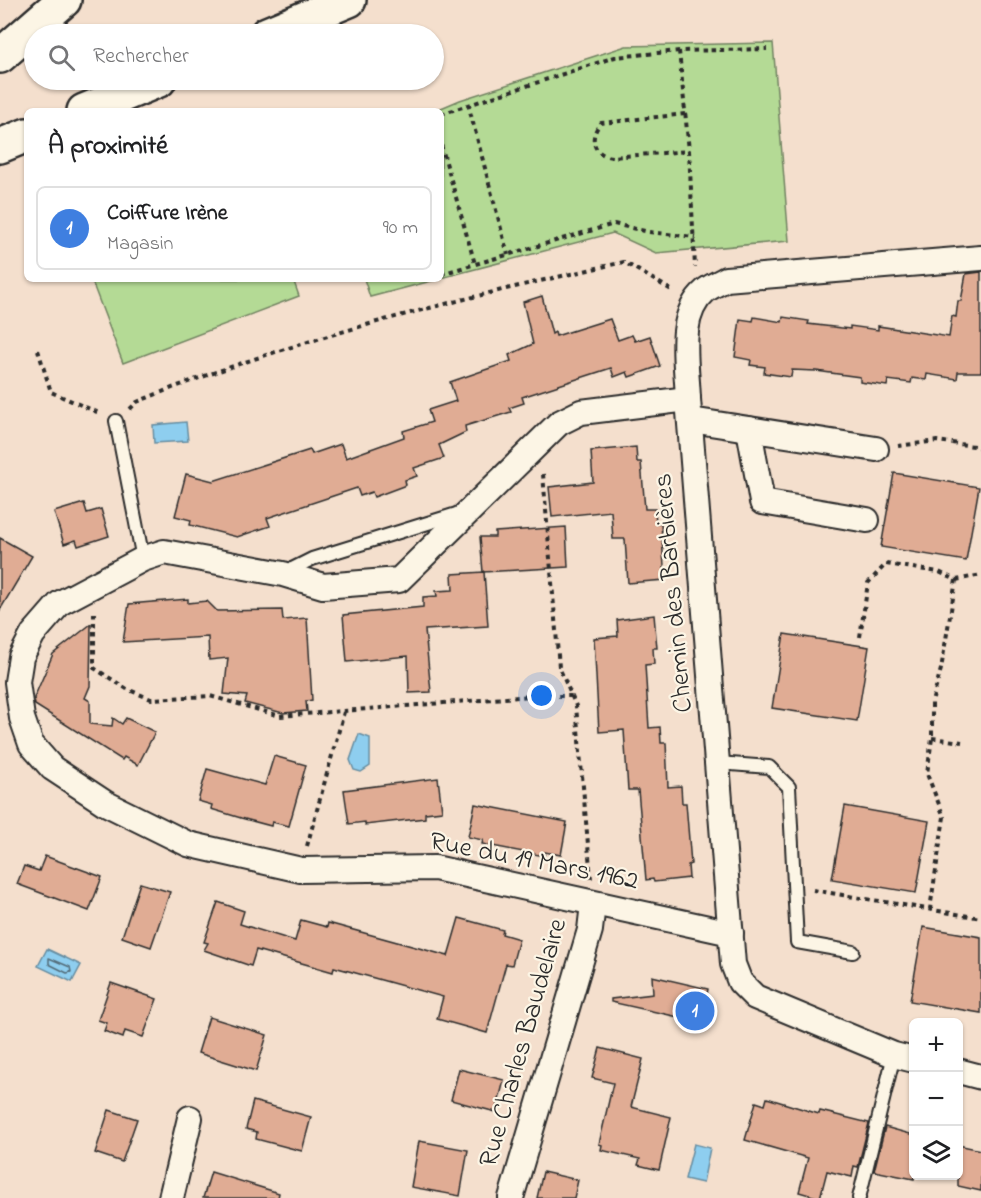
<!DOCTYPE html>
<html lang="fr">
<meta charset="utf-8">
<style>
body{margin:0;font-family:"Indie Flower",sans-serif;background:#f6f6f6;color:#202124}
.controls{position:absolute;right:18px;bottom:18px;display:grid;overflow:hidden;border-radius:9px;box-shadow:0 2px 4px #0004}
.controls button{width:54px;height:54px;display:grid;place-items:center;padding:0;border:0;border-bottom:2px solid #e0e0e0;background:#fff;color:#202124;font:30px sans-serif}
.you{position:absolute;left:542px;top:696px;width:21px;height:21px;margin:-15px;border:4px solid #fff;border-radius:50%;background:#1a73e8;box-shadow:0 0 0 9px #1a73e833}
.badge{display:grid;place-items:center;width:39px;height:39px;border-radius:50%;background:#ea580c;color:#fff;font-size:20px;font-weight:700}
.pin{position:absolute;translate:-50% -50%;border:3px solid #fff;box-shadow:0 2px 6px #0006}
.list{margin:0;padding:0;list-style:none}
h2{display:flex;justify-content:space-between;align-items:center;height:78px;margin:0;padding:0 24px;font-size:26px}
h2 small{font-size:20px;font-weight:400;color:#757577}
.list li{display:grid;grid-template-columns:39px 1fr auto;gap:18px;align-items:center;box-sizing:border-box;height:84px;margin:0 12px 12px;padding:0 12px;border:2px solid #e0e0e0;border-radius:9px}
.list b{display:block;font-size:22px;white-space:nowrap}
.list p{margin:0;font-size:20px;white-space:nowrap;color:#757577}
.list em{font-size:20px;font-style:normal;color:#757577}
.icon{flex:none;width:33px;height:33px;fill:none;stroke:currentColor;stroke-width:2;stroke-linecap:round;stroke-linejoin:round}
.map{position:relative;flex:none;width:981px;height:1198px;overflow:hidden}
.search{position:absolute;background:#fff;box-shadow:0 2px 4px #0004;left:24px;top:24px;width:420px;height:66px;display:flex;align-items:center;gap:15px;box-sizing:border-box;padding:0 21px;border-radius:33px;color:#757577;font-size:22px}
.panel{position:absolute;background:#fff;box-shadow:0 2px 4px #0004;left:24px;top:108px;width:420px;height:174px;border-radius:9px}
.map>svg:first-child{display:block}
.green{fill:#b4da95;stroke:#708260;stroke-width:1.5}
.water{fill:#8eceef;stroke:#668da1;stroke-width:1.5}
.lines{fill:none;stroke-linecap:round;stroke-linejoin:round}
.shore{stroke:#536c79;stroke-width:1.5}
.building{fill:#e0ac94;stroke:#2b2b2b;stroke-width:1.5}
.service-casing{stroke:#2b2b2b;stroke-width:16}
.minor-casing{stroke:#2b2b2b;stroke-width:28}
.motorway-casing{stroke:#2b2b2b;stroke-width:38}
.path{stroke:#2b2b2b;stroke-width:4;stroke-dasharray:4.5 4.5;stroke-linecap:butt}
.service{stroke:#fcf5e5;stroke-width:12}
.minor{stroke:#fcf5e5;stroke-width:24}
.motorway{stroke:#fcf5e5;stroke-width:33}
.labels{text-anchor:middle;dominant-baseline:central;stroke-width:4.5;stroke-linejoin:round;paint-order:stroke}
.street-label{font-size:27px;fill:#2b2b2b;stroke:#fcf5e5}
</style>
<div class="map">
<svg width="981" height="1198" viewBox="0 0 981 1198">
<rect width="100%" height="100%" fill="#f4dfcd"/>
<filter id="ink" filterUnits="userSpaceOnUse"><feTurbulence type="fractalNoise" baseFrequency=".0167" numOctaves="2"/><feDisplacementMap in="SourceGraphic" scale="12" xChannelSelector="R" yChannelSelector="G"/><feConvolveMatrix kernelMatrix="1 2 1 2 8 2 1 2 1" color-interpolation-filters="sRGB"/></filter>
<g filter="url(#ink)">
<g class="green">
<path d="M773,43L789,241L656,253L613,233L441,278V111H434L460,100L626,46Z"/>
<path d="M91,279H293L299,296L123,363Z"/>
<path d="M364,279H439L370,297Z"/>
</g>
<g class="water">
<path d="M186,422L188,441L154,443L153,425Z"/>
<path d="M359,734L370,738V766L361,772L354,770L350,760Z"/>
<path d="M47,949L81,965L72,982L38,966Z"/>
<path d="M694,1144L710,1148L703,1183L685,1179Z"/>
</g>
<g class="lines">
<path class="shore" d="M49,958L70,967L71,972L67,973L49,964Z"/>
</g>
<g class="building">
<path d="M981,272V372H958L957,379L927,374L926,380L912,378L911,383L888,380L887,386L860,382V377L816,371L792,370L791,377L764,373L765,367L750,365L751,360L735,357L740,319L753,321L754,317L782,322L783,317L809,321L808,324L850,329V326L878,330V326L949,337L952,316L956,317L958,301H961L966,274Z"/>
<path d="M542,296L552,334L555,332L556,336L610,319L618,340L632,335L635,341L650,336L660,366L629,377L627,372L614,377L611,368L522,397L524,403L509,408L511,412L465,426L466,432L439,445L444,458L414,468L417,476L405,480L406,485L374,497L372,492L360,496L357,488L267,518L270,526L237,537L190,525L191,520L175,516L186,474L213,481L310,450L312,454L341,444L346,458L404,437L403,431L432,422L428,410L456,401L450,382L511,361L509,355L533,344L523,302Z"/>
<path d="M636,447L637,462H641L645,509H655L656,524H661L665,580L628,583L625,539H613L611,511L552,517L549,487L593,482L591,451Z"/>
<path d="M894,473L979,487L966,561L881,547Z"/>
<path d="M84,503L87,513L101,509L109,536L78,546L76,540L64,544L54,512Z"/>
<path d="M566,527L568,567L483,572L480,537H495V532Z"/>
<path d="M0,538L32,556L0,610Z"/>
<path d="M484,572L488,626L425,630L431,692L409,693L408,656L347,662L343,615L423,607V597L437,596L436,591L453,590L452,574Z"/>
<path d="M188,599V603L207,601L217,611L282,610L283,620L307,618L312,700L306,701L307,711L283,713L245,703L247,696L224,694L228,658L209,660L208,637L123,642L129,604Z"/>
<path d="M654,615L657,648H653L654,664L645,665L649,728L660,727L661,743H666L668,787L681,786L682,803H686L691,864L688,865L689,878L654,882L653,879L646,880L638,790H628L624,730L599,732L594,638L618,636L617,620Z"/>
<path d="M91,624L90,686L85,698L90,701V724L112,726L113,718L122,724L126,718L155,732L138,765L124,757L122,760L35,705L34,698L53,654Z"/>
<path d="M784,634L869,647L857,721L772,708Z"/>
<path d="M274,756L306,765L289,826L272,822L271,826L241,818L211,809L212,805L198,801L207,769L265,785Z"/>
<path d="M438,778L442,811L425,813V818L365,825V822L349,824L344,790Z"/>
<path d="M475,804L567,822L561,855L545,852L544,856L482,844L483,840L468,837Z"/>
<path d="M845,806L929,821L916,893L832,879Z"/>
<path d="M45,856L102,877L89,911L17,884L24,866L39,871Z"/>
<path d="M140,883L170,892L151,947L122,937Z"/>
<path d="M218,902L244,911L240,924L295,941L301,920L327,927L328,923L448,956L459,918L503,930L502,934L519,939L512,965L506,964L487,1033L437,1019L443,997L334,967L333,972L256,950L251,966L204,950L208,943L204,942Z"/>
<path d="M923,927L981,937V1013L910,1001Z"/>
<path d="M652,976L708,989L701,1022L611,1002V999L653,994Z"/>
<path d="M111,983L157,999L143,1037L125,1031L123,1038L104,1031L107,1023L98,1020Z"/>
<path d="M209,1017L267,1035L256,1071L198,1053Z"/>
<path d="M600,1048L643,1059L631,1107L671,1117L659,1170L638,1165L640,1159L601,1150L602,1145L599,1144L613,1083L592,1078Z"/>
<path d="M459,1069L504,1080L496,1112L451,1100Z"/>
<path d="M767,1098L819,1114L820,1111L869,1123L858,1167L854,1166L852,1177L827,1171L820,1198L799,1192L808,1158L745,1140L756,1102L765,1105Z"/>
<path d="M253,1101L311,1117L302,1151L256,1139L257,1132L246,1129Z"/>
<path d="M109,1110L137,1119L122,1162L95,1153Z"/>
<path d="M885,1127L914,1135V1179L874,1171Z"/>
<path d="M419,1141L468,1150L460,1196L411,1187Z"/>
<path d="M958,1145L981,1150V1191L958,1186Z"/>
<path d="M211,1172L279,1193L278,1198H203Z"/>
<path d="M543,1172L578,1180L574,1198H537Z"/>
</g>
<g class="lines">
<defs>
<g id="service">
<path d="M116,421L143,559"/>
<path d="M284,573L312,559L460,513"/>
<path d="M718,763L769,767L789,787L797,942L853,952"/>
<path d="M859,1198L894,1055"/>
</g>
<g id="minor">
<path d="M688,399L581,412L559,423L399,580L323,586L283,574L164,552L143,559L60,603L33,634L21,657L17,682L22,718L31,744L52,768L105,803L188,844L301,870L435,868L731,933"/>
<path d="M691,420L876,449"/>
<path d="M749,429L762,502L867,520"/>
<path d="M914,1060L894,1055L755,997L740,982L733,964L688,399C687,364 676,316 705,291C711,286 719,283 726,279L981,258"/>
<path d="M958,1071L981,1077"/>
<path d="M171,1198L190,1118"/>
<path d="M511,1198L590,930L593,904"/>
</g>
<g id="motorway">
<path d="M267,34L349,0"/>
<path d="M0,56L64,0"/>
<path d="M84,111L159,80"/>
<path d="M0,146L27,135"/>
</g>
</defs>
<use href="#service" class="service-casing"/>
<use href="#minor" class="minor-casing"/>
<use href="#motorway" class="motorway-casing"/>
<g class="path">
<path d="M679,51L689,151L695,267"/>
<path d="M468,104L508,255"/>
<path d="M441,114L615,57L679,51L767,49"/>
<path d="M685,114L601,123C588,137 593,155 612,157L689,151"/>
<path d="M441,145L475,264"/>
<path d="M441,274L614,224L649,232L695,237"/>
<path d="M38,350L51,392L99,413"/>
<path d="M130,409L137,402C291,339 462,298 624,262L673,291"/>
<path d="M898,446L937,441L981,447"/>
<path d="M543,474L559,667L576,706L591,879"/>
<path d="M956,580L981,575"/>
<path d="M94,613V668L127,689L151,699L210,696L280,716L531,696H572"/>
<path d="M860,637L868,583L886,564L939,572L956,580L941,669L932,702V738L927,774L944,817L930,909"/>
<path d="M932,738L962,742"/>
<path d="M307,846L344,712"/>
<path d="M813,890L981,918"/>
</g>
<use href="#service" class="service"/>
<use href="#minor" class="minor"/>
<use href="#motorway" class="motorway"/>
</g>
</g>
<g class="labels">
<g class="street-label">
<text transform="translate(674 593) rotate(-95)">Chemin des Barbières</text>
<text transform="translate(534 862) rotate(11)">Rue du 19 Mars 1962</text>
<text transform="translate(524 1043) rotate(-74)">Rue Charles Baudelaire</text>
</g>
</g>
</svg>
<div class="controls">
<button>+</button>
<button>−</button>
<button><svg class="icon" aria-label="layers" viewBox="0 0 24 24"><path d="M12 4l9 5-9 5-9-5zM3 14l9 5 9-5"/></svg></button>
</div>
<div class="you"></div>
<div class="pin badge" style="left:695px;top:1011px;background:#3f7fe0">1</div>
<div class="search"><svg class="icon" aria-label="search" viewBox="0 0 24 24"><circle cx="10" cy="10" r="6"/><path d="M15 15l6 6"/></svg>Rechercher</div>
<section class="panel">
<h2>À proximité<small></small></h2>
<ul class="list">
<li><span class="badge" style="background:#3f7fe0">1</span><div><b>Coiffure Irène</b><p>Magasin</p></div><em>90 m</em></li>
</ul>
</section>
</div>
